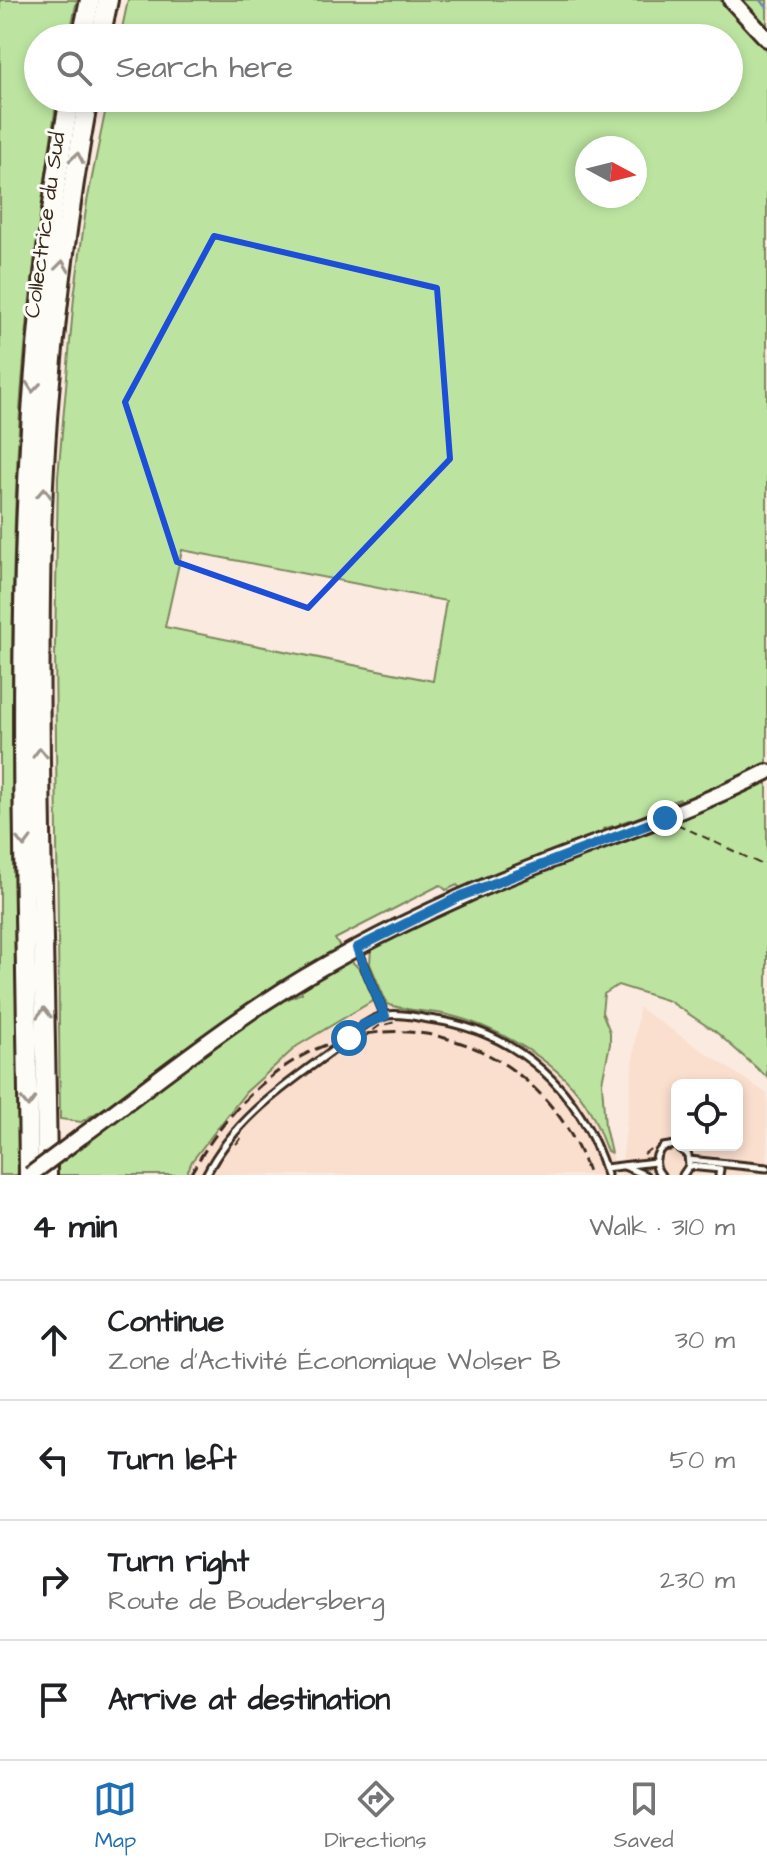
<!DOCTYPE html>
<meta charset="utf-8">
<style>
body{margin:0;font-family:"Architects Daughter",sans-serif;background:#f2f2f2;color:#202124}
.controls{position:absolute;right:24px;bottom:24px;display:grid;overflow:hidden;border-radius:12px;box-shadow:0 4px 12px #0003}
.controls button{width:72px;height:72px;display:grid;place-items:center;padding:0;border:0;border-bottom:2px solid #e0e0e0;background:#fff;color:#202124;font:40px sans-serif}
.compass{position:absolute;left:575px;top:136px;width:72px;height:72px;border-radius:50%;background:#fff;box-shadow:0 4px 12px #0003;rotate:97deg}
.stop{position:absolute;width:24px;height:24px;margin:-18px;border:6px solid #1f6fb2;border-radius:50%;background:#fff}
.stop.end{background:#1f6fb2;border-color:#fff;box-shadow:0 2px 8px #0008}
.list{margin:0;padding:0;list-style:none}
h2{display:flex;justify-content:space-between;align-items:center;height:104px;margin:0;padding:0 32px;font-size:34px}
h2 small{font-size:26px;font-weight:400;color:#757577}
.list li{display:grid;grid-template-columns:52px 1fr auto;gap:24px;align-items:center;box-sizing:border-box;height:120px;padding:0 32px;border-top:2px solid #e0e0e0}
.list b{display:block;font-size:30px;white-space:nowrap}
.list p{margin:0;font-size:26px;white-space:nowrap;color:#757577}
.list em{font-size:26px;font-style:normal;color:#757577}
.icon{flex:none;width:44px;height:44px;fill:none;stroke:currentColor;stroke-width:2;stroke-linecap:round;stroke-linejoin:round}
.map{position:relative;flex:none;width:767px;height:1175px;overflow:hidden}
.search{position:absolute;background:#fff;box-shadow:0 4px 12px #0003;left:24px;right:24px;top:24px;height:88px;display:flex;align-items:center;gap:20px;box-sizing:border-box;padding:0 28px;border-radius:44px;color:#757577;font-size:30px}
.sheet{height:584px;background:#fff}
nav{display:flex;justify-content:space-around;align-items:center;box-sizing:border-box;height:112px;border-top:2px solid #e0e0e0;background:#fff;font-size:22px;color:#757577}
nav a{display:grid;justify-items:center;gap:4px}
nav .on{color:#1f6fb2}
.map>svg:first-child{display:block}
.built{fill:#fadece;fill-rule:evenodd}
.green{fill:#bce4a0;stroke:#7c875f;stroke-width:2;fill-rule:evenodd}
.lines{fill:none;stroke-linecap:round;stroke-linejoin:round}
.stream{stroke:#718d9f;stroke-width:3}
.lane-casing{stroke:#3b2a1e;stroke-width:11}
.secondary-casing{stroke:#3b2a1e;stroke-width:20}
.highway-casing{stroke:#3b2a1e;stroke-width:24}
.path{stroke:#3b2a1e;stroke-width:2;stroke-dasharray:8 6;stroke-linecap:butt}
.lane{stroke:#fdfcf7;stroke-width:5}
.secondary{stroke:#fdfcf7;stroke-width:14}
.highway{stroke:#fdfcf7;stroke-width:18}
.rail{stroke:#3b2a1e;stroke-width:3;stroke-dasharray:12 6;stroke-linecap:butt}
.secondary-bridge-casing{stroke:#3b2a1e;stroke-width:20;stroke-linecap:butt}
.secondary-bridge{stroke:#fdfcf7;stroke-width:14}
.oneway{stroke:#9c938a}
.route{stroke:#1f6fb2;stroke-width:10}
.marked{fill:none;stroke:#1d4ed8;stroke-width:6;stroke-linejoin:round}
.labels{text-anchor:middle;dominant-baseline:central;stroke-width:6;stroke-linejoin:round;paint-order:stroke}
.street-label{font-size:22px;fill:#3b2a1e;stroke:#fdfcf7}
</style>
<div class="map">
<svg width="767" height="1175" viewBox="0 0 767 1175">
<rect width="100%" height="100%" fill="#fbeadf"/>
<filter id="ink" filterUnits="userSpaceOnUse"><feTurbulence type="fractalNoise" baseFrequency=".0125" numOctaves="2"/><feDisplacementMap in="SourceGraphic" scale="16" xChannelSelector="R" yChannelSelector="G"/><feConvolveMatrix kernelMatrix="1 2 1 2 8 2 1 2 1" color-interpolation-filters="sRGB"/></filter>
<g filter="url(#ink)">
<g class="built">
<path d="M384,995L387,1004L398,1008L448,1015L493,1031L538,1056L562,1077L589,1109L607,1150L611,1153L616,1175H186L192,1161L246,1092L297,1046Z"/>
<path d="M639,1008L767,1094V1175H621ZM677,1085H737V1145H677Z"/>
</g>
<g class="green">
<path d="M0,0H77L69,38H38V98H57C41,207 25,318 19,428C5,675 16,924 19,1171L17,1175H0Z"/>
<path d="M128,0H720L767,50V766L684,803L680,799L668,803L669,811L632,825L629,820L620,823V827L615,829L613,826L603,829L604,833L461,889L457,885L446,890L440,885L335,939L340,947L251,1001L117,1100L81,1122L60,1119L55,648L58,477L74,297L87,202L108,98H729V38H120ZM587,148H635V196H587ZM182,550L446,601L433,681L165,627Z"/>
<path d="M741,0H767V28Z"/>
<path d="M767,778V1077L716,1032L669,1001L618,985L604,994L602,1012L610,1032V1044L602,1082L605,1127L611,1153L607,1151C601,1137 597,1123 590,1111C564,1064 499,1027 448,1015C428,1010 407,1012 387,1004L370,964L371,948C462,902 555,866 649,829L660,832L670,827L671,821Z"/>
<path d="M348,960C363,966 367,986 374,1000L297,1046L246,1092L192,1161L186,1175H56V1164L223,1037L285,997L286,1000L302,993L301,989Z"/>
</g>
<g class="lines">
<path class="stream" d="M760,0L767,7"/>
<defs>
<g id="lane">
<path d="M358,950L385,1016"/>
<path d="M689,1160L767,1168"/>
<path d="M624,1166L645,1175"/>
<path d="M689,1166L720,1169L719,1175"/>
<path d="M605,1168L655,1162"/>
<path d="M206,1175C235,1118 286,1085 336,1048C352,1036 366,1019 387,1015C401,1013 416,1017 429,1019C519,1031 581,1091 607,1175"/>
<path d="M661,1175C653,1166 654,1155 663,1147L675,1145L688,1155L689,1166L683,1175"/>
</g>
<g id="secondary">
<path d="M731,0L767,39"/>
<path d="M82,1136C142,1092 200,1045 262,1004C324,963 392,928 459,898C560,852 668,822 767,772"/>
</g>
<g id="highway">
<path d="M82,38L90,0"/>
<path d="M100,38L108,0"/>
<path d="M29,1175C26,815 4,454 70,98"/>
<path d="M47,1175C45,963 36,750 41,538C45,390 62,243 88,98"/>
</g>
</defs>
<use href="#lane" class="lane-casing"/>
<use href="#secondary" class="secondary-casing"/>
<use href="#highway" class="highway-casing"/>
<g class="path">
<path d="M677,824L767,867"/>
<path d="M351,1047L379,1026L396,1022"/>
<path d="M236,1144L245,1134"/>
<path d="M644,1154L654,1146"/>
</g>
<use href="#lane" class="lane"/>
<use href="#secondary" class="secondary"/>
<use href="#highway" class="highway"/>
<path class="rail" d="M190,1175C217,1127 253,1083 302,1056C415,994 550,1056 589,1175"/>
<defs>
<path id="secondary-bridge" d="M30,1175L82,1136"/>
</defs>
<use href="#secondary-bridge" class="secondary-bridge-casing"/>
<use href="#secondary-bridge" class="secondary-bridge"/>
</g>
<defs><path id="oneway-chevron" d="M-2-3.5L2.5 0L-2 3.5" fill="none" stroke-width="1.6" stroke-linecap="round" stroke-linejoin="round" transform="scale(2)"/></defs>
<g class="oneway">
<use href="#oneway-chevron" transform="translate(77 158) rotate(-80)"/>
<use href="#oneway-chevron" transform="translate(62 266) rotate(-83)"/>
<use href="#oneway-chevron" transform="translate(33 387) rotate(95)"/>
<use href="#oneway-chevron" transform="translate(44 493) rotate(-87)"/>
<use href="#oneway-chevron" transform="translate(40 753) rotate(-91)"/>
<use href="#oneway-chevron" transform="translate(24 842) rotate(89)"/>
<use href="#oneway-chevron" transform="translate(44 1013) rotate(-91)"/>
<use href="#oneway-chevron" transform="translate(28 1102) rotate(89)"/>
</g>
</g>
<g class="lines" filter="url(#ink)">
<path class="route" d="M349,1038L363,1025L385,1016L357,948L461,896L665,818"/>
</g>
<path class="marked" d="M214,236L437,288L450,459L308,608L177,562L125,402Z"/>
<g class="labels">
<g class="street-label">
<text transform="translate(45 225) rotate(-82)">Collectrice du Sud</text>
</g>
</g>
</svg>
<div class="controls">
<button><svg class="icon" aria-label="locate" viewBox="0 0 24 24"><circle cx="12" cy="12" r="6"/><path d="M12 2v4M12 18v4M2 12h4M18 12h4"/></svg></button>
</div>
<svg class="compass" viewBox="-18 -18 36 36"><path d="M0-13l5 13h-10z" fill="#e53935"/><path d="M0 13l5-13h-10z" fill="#757577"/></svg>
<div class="stop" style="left:349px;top:1038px"></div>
<div class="stop end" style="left:665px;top:818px"></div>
<div class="search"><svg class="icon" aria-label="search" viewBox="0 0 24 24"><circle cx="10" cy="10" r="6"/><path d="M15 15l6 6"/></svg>Search here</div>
</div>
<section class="sheet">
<h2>4 min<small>Walk · 310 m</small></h2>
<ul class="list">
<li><svg class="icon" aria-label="ahead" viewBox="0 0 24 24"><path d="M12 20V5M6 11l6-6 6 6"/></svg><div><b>Continue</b><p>Zone d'Activité Économique Wolser B</p></div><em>30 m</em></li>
<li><svg class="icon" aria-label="left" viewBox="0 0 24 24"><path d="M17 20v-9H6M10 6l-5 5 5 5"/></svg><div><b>Turn left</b></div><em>50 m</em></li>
<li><svg class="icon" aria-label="right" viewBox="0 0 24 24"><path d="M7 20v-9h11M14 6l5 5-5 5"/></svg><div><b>Turn right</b><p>Route de Boudersberg</p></div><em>230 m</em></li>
<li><svg class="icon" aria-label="arrive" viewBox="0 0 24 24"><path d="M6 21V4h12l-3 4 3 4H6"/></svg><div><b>Arrive at destination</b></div></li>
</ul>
</section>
<nav>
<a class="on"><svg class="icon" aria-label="map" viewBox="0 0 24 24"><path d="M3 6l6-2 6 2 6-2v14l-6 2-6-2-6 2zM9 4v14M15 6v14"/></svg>Map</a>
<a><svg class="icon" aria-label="directions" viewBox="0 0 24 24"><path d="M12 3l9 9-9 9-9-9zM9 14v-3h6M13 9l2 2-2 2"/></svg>Directions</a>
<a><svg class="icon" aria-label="saved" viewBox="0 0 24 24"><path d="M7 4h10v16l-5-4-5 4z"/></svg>Saved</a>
</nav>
